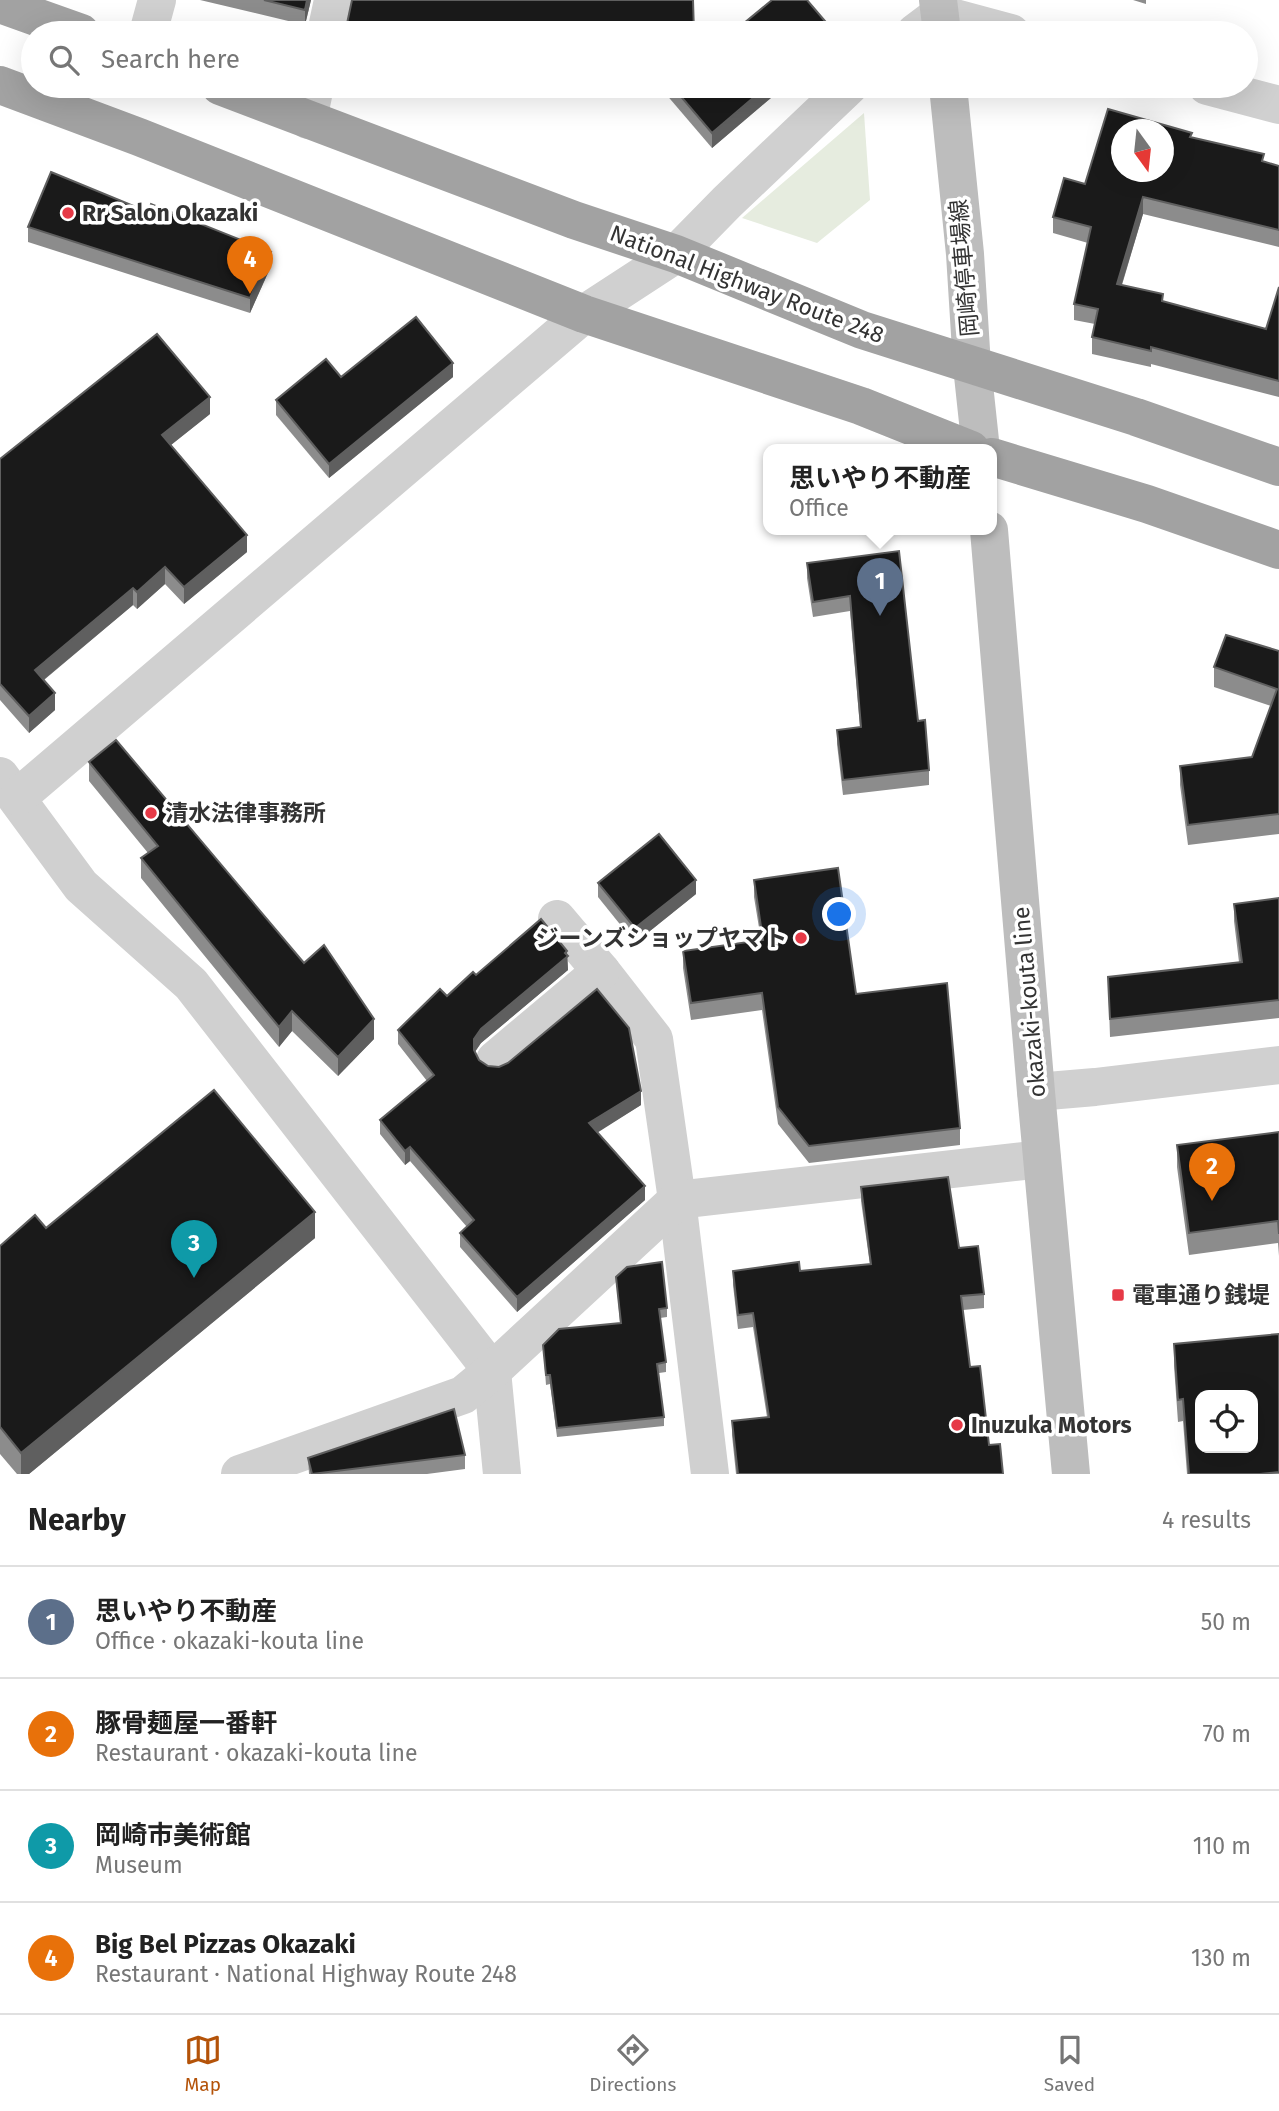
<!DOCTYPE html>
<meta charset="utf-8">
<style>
body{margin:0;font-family:"Fira Sans","Noto Sans JP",sans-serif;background:#f2f2f2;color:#222}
.controls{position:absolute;right:21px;bottom:21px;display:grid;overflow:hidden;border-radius:14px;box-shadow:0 7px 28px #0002}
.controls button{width:63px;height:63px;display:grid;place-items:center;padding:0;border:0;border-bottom:2px solid #e0e0e0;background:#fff;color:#222;font:35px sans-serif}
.compass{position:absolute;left:1111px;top:119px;width:63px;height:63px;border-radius:50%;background:#fff;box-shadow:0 7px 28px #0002;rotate:165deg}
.you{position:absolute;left:840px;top:915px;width:24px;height:24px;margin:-18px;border:5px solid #fff;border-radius:50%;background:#1a73e8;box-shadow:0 0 0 10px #1a73e833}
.badge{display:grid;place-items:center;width:46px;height:46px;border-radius:50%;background:#b45309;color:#fff;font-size:23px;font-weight:700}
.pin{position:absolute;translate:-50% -58px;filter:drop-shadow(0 2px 4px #0008)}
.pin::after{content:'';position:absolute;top:37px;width:24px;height:21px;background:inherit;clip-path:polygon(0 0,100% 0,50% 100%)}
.popup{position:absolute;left:763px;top:444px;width:234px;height:91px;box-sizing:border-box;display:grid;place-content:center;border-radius:14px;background:#fff;filter:drop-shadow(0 2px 5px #0005);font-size:23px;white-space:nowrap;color:#767676}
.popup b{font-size:26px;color:#222}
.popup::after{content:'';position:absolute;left:50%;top:100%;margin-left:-14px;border:14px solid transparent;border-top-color:#fff}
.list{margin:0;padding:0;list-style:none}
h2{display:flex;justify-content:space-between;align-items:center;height:91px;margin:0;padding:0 28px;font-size:30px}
h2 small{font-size:23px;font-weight:400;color:#767676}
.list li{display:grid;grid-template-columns:46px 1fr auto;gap:21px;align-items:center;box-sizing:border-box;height:112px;padding:0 28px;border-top:2px solid #e0e0e0}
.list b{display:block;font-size:26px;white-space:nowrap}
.list p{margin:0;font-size:23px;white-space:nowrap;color:#767676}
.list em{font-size:23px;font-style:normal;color:#767676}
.icon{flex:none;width:38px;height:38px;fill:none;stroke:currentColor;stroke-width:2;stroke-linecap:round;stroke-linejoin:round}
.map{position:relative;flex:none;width:1279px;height:1474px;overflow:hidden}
.search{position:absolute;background:#fff;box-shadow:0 7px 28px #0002;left:21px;right:21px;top:21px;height:77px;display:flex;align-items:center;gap:18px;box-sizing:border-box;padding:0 24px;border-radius:38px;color:#767676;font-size:26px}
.sheet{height:539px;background:#fff}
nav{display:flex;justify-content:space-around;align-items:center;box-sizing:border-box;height:98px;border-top:2px solid #e0e0e0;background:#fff;font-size:19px;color:#767676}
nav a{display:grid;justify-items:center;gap:4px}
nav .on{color:#b45309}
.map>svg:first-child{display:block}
.green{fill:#e6ecdf}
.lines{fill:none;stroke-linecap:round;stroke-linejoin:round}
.minor{stroke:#d0d0d0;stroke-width:38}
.tertiary{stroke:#d0d0d0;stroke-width:38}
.secondary{stroke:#bdbdbd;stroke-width:38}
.trunk{stroke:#a2a2a2;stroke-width:38}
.wall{fill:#8c8c8c}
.shaded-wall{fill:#5f5f5f}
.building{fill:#1a1a1a;stroke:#5f5f5f;stroke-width:2;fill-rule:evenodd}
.poi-dot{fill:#e63946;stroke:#fff;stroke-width:2.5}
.labels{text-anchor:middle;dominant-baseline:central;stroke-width:7;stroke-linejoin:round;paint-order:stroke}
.poi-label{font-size:23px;font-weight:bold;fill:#333;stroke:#fff;text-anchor:start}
.street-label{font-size:23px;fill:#333;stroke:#fff}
</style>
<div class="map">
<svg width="1279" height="1474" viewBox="0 0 1279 1474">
<rect width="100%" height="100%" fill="#fff"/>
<path class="green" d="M864,113L870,200L817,243L742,218Z"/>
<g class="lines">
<g class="minor">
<path d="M148,33L157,0"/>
<path d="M326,33L333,0"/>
<path d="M915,33L940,14L1011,33"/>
<path d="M1207,86L1279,105"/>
<path d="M308,120L315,86"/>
<path d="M676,254L727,202L849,86"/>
<path d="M0,776L81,886L191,984L492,1371L502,1474"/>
<path d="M557,919L601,971L654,1039L677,1200L710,1474"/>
<path d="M495,1060L601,971"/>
<path d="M1036,1092L1095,1087L1279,1065"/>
<path d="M240,1474L463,1395L492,1371L677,1200L1042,1159"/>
</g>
<path class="tertiary" d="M18,797L584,314L676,254"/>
<g class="secondary">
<path d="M938,0L942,33"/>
<path d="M948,86L965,254L972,366L981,450"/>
<path d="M989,530L1036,1092L1071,1474"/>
</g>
<g class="trunk">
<path d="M0,4L81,33"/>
<path d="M0,85L139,137L584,314L861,406L971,450"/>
<path d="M220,86L574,220L676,254L862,330L1136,417L1279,467"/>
<path d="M992,457L1147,504L1279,550"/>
</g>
</g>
<g class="wall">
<path d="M200,0H311L305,25Z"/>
<path d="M352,0L694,33H345Z"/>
<path d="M1133,0H1146V4Z"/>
<path d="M659,86H785L712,148Z"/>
<path d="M1192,137L1264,162L1279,166V247L1143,214L1122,285L1163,301L1266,329L1279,287V397L1151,364V367L1092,354V337L1095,324L1074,320V304L1088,243L1053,233V217L1085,184Z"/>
<path d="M148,212L271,266L250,313L28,242V227Z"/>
<path d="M341,377H453L329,478L276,415V400Z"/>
<path d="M210,414L171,445L247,552L184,604L165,584L137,609L133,605L44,680L55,710L29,733L0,700V459Z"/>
<path d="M899,551L918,721L929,770V785L843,795L837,744V730L860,727L850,611L813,617L807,578V563Z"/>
<path d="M1279,651V834L1188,845L1180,785V766L1252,757L1271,706L1214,687V667Z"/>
<path d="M89,762L304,963L374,1039L338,1076L292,1031L279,1047L141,878V858L148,853L89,781Z"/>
<path d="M754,880L856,994L960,1128V1145L809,1163L778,1124L762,1010L691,1020L683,968V951L761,940L754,897Z"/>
<path d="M598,883L696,894L635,943L598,897Z"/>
<path d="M1279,898V1018L1110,1037L1108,977L1239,962L1234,921V904Z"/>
<path d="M567,955L568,970L481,1043L475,1052L479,1060L488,1066L641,1105L597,1132L645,1200L517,1312L460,1247V1233L467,1227L410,1161L405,1165L380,1134V1120L427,1081L398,1044V1030L447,996L476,975Z"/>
<path d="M1279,1132V1256L1278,1243L1189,1255L1177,1167V1145Z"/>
<path d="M861,1187L959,1248L984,1294V1308L963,1310L970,1367L989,1445L1003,1474H736L732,1435V1421L767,1417L753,1327L738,1329L733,1285V1271H800L870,1265L861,1201Z"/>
<path d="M46,1228L315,1238L29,1474H17L0,1454V1246Z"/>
<path d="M616,1277L667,1308V1317L660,1318L666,1362V1372L659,1373L664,1417V1426L557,1437L550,1384L546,1385L543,1345L620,1323Z"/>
<path d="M1279,1334V1474H1187L1183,1421L1178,1422L1174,1366V1344Z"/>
<path d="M465,1455V1469L427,1474H309L308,1458Z"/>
</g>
<g class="shaded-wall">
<path d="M307,0H311L305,25V10Z"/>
<path d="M830,27V33H823Z"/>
<path d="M767,86H785L712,148V133Z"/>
<path d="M1143,197V214L1117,300V284Z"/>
<path d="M271,252V266L250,313V298Z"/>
<path d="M453,363V377L329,478V464Z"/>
<path d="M210,397V414L162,452V435Z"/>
<path d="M247,535V552L184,604V587Z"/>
<path d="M165,567V584L137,609V592Z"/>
<path d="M133,588V605L35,687V670Z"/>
<path d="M55,693V710L29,733V716Z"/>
<path d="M696,880V894L635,943V928Z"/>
<path d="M567,951L568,970L481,1043L474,1053V1064V1039L481,1029Z"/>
<path d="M292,1011V1031L279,1047V1027Z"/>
<path d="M374,1019V1039L338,1076V1057Z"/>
<path d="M641,1091V1105L589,1138V1123Z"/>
<path d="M410,1147V1161L405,1165V1151Z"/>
<path d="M645,1186V1200L517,1312V1297Z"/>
<path d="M315,1212V1238L29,1474H21V1453Z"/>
</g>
<g class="building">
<path d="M264,0H307L305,10Z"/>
<path d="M352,0H693L694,33H524L445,31V33H345Z"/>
<path d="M772,0H807L830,27L823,33H732Z"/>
<path d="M672,86H767L712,133Z"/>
<path d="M1108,109L1192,133L1190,137L1264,154L1262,161L1279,166V230L1143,197L1117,284L1163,294L1162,301L1266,329L1279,287V381L1151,347V351L1092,337L1098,309L1074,304L1091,227L1053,217L1064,178L1085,184ZM1122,130H1164V172H1122Z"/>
<path d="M51,172L148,212L151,204L271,252L250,298L28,227Z"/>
<path d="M416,317L453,363L329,464L276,400L326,359L341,377Z"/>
<path d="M157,334L210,397L162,435L247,535L184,587L165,567L137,592L133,588L35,670L55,693L29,716L0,684V459Z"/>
<path d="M899,551L918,721L925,720L929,770L843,780L837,730L861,727L850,596L813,602L807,563Z"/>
<path d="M1226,635L1279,651V814L1188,825L1180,766L1252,757L1277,689L1214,667Z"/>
<path d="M116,740L304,963L324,945L374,1019L338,1057L292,1011L279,1027L141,858L158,846L89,762Z"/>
<path d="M659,834L696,880L635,928L598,883Z"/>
<path d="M838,868L856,994L947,983L960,1128L809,1146L778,1107L762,993L691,1003L683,951L763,940L754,880Z"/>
<path d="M1279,898V1000L1110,1019L1108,977L1242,962L1234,904Z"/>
<path d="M541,919L567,951L565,953L568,956L481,1029L474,1039V1050L479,1060L488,1066L499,1067L508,1063L597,989L629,1028L641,1091L589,1123L645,1186L517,1297L460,1233L474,1220L410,1147L405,1151L380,1120L434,1075L398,1030L440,989L447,996L473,972L476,975Z"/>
<path d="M214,1090L315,1212L21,1453L0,1427V1246L35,1215L46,1228Z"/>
<path d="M1279,1132V1234L1278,1221L1189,1233L1177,1145Z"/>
<path d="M948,1177L959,1248L978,1246L984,1294L961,1296L970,1367L980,1366L989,1445L1000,1444L1003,1474H738L732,1421L769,1417L753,1313L738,1315L733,1271L799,1262L800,1271L871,1264L861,1187Z"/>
<path d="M662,1262L667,1308L659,1309L666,1362L657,1364L664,1417L557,1428L550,1375H546L543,1345L559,1329L621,1323L616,1277L627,1267Z"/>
<path d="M1279,1334V1472L1260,1474H1189L1183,1399L1178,1400L1174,1344ZM1200,1395H1253V1448H1200Z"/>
<path d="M454,1409L465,1455L312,1474L308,1458Z"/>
</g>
<g class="poi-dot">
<circle cx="68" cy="213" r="7"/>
<circle cx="151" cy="813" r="7"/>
<circle cx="801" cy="938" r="7"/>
<rect x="1111" y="1288" width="14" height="14" rx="3.5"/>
<circle cx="957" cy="1425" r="7"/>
</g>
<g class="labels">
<g class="poi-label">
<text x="82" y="213">Rr Salon Okazaki</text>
<text x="165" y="813">清水法律事務所</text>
<text x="787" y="938" text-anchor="end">ジーンズショップヤマト</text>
<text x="1132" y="1295">電車通り銭堤</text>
<text x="971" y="1425">Inuzuka Motors</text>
</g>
<g class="street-label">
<text transform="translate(964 268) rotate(-95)">岡崎停車場線</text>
<text transform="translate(747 284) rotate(21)">National Highway Route 248</text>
<text transform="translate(1029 1002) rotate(-95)">okazaki-kouta line</text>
</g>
</g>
</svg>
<div class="controls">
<button><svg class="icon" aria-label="locate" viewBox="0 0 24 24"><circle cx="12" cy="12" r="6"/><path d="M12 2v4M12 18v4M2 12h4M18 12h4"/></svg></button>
</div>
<svg class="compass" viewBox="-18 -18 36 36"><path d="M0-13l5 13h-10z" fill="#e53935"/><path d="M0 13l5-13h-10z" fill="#767676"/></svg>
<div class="you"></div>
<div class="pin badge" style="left:880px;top:616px;background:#5c6f8a">1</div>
<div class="popup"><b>思いやり不動産</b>Office</div>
<div class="pin badge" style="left:1212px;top:1201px;background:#e8710a">2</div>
<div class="pin badge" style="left:194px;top:1278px;background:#0f9aa8">3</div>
<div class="pin badge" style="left:250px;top:294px;background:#e8710a">4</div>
<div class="search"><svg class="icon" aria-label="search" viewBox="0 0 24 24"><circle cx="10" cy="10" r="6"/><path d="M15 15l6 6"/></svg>Search here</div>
</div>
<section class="sheet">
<h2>Nearby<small>4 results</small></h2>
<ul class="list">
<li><span class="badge" style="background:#5c6f8a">1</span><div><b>思いやり不動産</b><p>Office · okazaki-kouta line</p></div><em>50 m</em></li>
<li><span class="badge" style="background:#e8710a">2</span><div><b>豚骨麺屋一番軒</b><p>Restaurant · okazaki-kouta line</p></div><em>70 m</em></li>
<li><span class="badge" style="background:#0f9aa8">3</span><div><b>岡崎市美術館</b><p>Museum</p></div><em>110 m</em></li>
<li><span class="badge" style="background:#e8710a">4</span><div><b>Big Bel Pizzas Okazaki</b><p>Restaurant · National Highway Route 248</p></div><em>130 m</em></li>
</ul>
</section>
<nav>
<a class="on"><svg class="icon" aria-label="map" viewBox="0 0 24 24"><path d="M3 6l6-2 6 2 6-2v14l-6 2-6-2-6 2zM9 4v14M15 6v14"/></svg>Map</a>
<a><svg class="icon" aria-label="directions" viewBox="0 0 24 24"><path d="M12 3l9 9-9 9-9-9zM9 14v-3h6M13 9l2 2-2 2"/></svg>Directions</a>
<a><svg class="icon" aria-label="saved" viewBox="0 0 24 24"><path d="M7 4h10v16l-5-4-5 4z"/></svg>Saved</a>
</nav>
